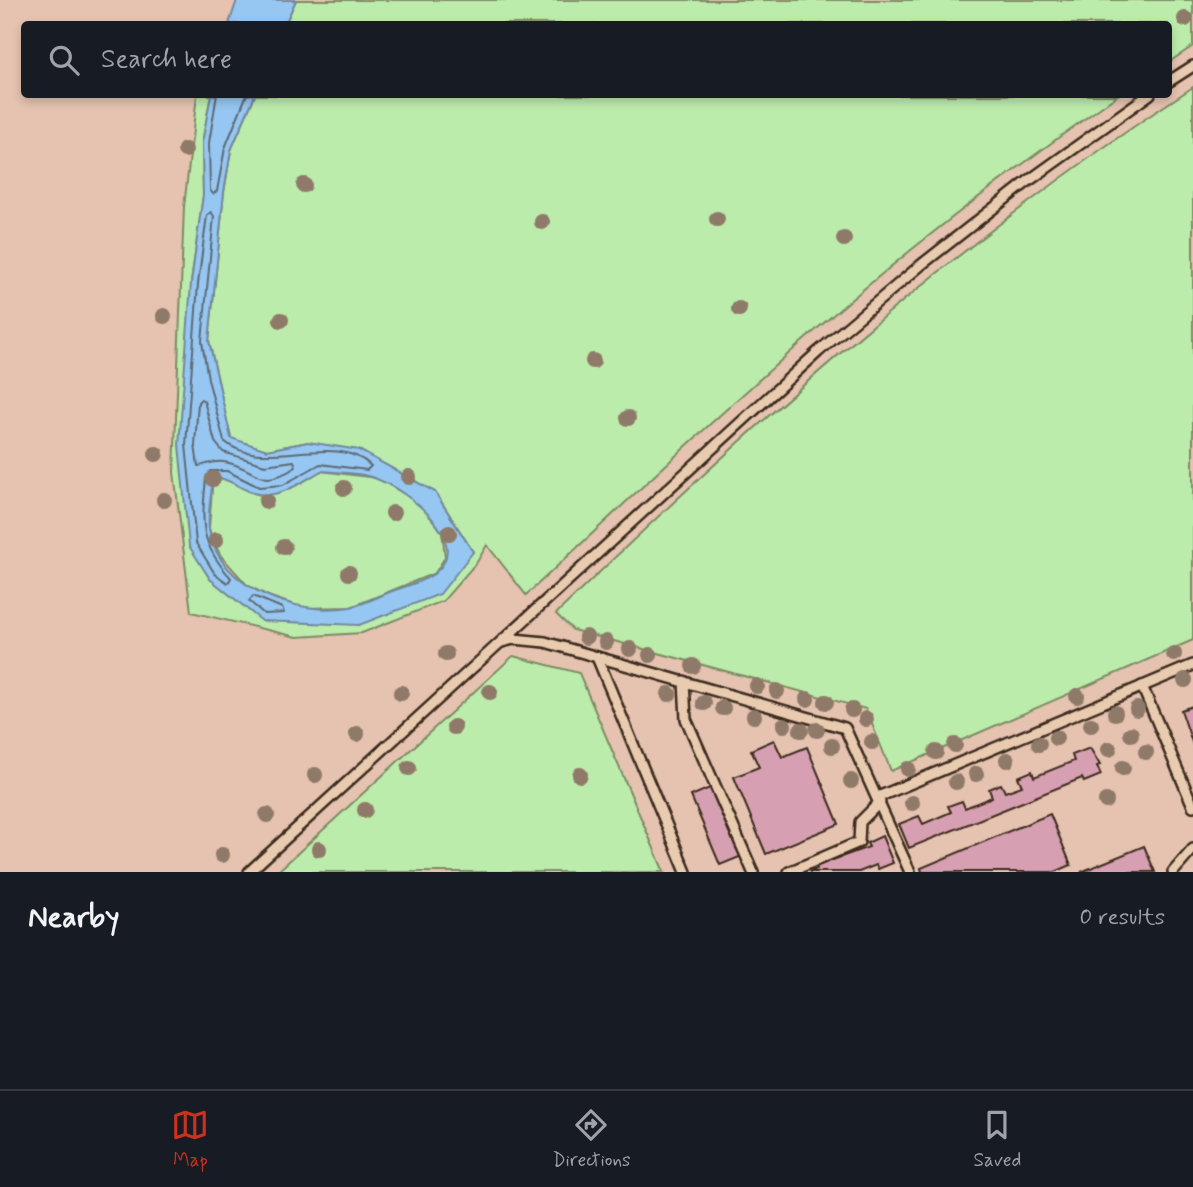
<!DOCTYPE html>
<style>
body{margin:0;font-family:Mynerve,sans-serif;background:#242831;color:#f1f3f6}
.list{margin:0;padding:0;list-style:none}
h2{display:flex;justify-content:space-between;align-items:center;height:91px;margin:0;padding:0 28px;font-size:30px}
h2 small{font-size:23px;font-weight:400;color:#9ea1a6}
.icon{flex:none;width:38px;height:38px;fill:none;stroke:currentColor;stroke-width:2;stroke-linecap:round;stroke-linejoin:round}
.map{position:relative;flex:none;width:1193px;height:872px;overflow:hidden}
.search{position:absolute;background:#171b24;box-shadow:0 4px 10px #0003;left:21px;right:21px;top:21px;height:77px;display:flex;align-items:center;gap:18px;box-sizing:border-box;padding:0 24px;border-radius:7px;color:#9ea1a6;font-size:26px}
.sheet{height:217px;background:#171b24}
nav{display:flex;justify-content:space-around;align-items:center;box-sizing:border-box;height:98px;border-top:2px solid #363941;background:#171b24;font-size:19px;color:#9ea1a6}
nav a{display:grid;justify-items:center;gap:4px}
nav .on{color:#c8321e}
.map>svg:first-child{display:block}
.green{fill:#bcecab;stroke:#7c8b64;stroke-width:2}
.water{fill:#96c7f2;stroke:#72889d;stroke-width:2;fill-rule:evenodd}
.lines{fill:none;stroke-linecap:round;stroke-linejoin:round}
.shore{stroke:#5f6973;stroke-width:2}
.building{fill:#d79fb2;stroke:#3b2a1e;stroke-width:2}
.service-casing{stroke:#3b2a1e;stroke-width:14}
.service{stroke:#e9ccb0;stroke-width:9}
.tree{fill:#8f7967}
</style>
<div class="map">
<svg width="1193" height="872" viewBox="0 0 1193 872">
<rect width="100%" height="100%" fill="#e5c3b0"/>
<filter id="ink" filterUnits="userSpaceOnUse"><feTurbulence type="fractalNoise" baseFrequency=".0143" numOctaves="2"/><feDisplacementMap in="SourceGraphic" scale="14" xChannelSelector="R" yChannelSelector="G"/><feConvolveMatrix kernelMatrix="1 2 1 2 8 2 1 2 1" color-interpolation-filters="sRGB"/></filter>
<g filter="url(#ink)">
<g class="green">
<path d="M296,0H1193V46L1169,62L1168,24H285Z"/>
<path d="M1193,87V640L891,771L866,709L573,630L556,614C753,423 962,237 1193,87Z"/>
<path d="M197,95H211L202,143L203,195L191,283L210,579L359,625L473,552L435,492L308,442L267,450L231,439L209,341L224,192L231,150L255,95H1118C1036,153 955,213 877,278C756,378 642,488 526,595L487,545L477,562L443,601L362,633L297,637L191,612L174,472L184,207Z"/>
<path d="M321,471L377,478L417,501L442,531L445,557L435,573L351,607L303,608L268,596L247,585L221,556L212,539L209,528L213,476C229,478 240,488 254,493C277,501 303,481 321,471Z"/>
<path d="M513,656L579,673L664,872H277Z"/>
</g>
<g class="water">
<path d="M237,0H296L285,24H229Z"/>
<path d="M211,95H255L231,150L224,192L209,341L231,438L267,450L308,442L359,450L435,492L473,552L440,594L359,625L262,621L210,579L189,546L179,445L191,283L203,195L202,143ZM321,471C339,473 363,472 379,480C406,491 474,540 435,573C425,581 407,586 395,590C381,595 365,604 350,607C298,616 220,590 209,530C207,514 212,493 213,477C229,478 239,488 254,493C277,501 303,481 321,471Z"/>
</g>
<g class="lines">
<g class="shore">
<path d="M217,94L209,143L210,190L213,194L217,191L225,148L247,94"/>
<path d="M211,212L214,216L202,341L208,379L224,441C260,474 336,430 371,466L367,470L320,464L283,485L259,487L227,471H210L206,477C202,523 198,542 231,578L228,583L215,574L196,543L186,445L198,284L207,215Z"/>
<path d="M201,399L204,401L215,442L223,452L265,465L294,461L296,467C257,492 258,467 224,462C213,460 207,465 198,466L195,445L198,402Z"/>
<path d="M253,596L282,608L284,613L264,614L249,601Z"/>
</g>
</g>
<g class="building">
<path d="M1193,706V745L1181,710Z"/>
<path d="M774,740L782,757L807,747L839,824L766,854L734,777L759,767L751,750Z"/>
<path d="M1090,748L1100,765L1097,766L1101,775L1084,782L1082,778L909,848L899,824L919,816L923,824L951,812L948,806L962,801L965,808L992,797L989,789L1001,784L1005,792L1022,786L1018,777L1032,771L1034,777L1074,761L1072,755Z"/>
<path d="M712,787L742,856L720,865L691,796Z"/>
<path d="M1050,814L1071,865L1055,872H922L921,868Z"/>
<path d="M882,836L893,863L878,869L876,865L859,872H809L817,869L816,866L869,847L867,843Z"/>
<path d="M1144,846L1155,872H1081Z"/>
</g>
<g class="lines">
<defs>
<g id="service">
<path d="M1168,82L1193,66"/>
<path d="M502,642L514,639L545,642L845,728L910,872"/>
<path d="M597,657L686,872"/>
<path d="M684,681L686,719L753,872"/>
<path d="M1142,686L1193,806"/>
<path d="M878,797L1193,665"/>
<path d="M249,872L819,351L921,265L1027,182L1150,94"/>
<path d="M789,872L859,842L860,822L880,802"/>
<path d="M1173,872L1193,849"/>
</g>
</defs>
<use href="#service" class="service-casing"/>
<use href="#service" class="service"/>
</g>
<g class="tree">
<circle cx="1185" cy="19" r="8"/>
<circle cx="185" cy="150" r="8"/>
<circle cx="304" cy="185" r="8"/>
<circle cx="717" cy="219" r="8"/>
<circle cx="542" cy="222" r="8"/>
<circle cx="844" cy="239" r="8"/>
<circle cx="739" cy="309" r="8"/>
<circle cx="164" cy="316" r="8"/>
<circle cx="281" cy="320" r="8"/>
<circle cx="593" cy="361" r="8"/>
<circle cx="628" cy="418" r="8"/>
<circle cx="156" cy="454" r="8"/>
<circle cx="409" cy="477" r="8"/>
<circle cx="213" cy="479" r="8"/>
<circle cx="344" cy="488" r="8"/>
<circle cx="164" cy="500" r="8"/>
<circle cx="266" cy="501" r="8"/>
<circle cx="393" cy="513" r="8"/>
<circle cx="449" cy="533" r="8"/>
<circle cx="216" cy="540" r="8"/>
<circle cx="284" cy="547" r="8"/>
<circle cx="349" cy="573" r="8"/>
<circle cx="586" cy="637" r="8"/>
<circle cx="606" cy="642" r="8"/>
<circle cx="630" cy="649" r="8"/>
<circle cx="446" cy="654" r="8"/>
<circle cx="1174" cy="654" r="8"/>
<circle cx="650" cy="655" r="8"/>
<circle cx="693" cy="666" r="8"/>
<circle cx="1185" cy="680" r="8"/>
<circle cx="757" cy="686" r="8"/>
<circle cx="777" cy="691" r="8"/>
<circle cx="490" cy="692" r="8"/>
<circle cx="401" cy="693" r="8"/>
<circle cx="669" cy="694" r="8"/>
<circle cx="1077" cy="696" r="8"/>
<circle cx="807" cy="699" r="8"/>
<circle cx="826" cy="702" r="8"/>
<circle cx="704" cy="703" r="8"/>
<circle cx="723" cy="708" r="8"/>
<circle cx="1137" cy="709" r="8"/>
<circle cx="852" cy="710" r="8"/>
<circle cx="1115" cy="713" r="8"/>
<circle cx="754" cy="716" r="8"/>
<circle cx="866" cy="719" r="8"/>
<circle cx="784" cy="725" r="8"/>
<circle cx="1091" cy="725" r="8"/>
<circle cx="454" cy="727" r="8"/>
<circle cx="801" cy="730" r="8"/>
<circle cx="817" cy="730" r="8"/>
<circle cx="357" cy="734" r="8"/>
<circle cx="1131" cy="734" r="8"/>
<circle cx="1056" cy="738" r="8"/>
<circle cx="872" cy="742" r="8"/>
<circle cx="1039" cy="744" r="8"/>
<circle cx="955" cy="745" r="8"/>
<circle cx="832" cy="746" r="8"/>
<circle cx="1109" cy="749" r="8"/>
<circle cx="936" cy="752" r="8"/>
<circle cx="1146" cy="752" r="8"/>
<circle cx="1007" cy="760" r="8"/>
<circle cx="409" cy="768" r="8"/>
<circle cx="1123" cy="768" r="8"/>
<circle cx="908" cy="769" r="8"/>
<circle cx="976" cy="774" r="8"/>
<circle cx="315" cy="775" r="8"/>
<circle cx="580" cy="775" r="8"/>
<circle cx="851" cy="781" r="8"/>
<circle cx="956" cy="782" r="8"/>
<circle cx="1106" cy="801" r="8"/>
<circle cx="912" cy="803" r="8"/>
<circle cx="365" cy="810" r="8"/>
<circle cx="267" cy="815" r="8"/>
<circle cx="319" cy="849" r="8"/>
<circle cx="222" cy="855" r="8"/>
</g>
</g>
</svg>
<div class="search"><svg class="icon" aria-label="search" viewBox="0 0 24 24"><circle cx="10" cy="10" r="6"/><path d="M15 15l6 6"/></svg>Search here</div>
</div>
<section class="sheet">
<h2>Nearby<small>0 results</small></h2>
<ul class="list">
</ul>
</section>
<nav>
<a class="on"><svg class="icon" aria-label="map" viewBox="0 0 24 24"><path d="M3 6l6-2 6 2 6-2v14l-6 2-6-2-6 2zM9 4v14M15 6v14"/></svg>Map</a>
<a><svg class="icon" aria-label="directions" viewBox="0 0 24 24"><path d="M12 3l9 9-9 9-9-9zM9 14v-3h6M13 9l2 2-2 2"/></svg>Directions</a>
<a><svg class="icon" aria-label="saved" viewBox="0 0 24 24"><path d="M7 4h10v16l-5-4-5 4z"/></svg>Saved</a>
</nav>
